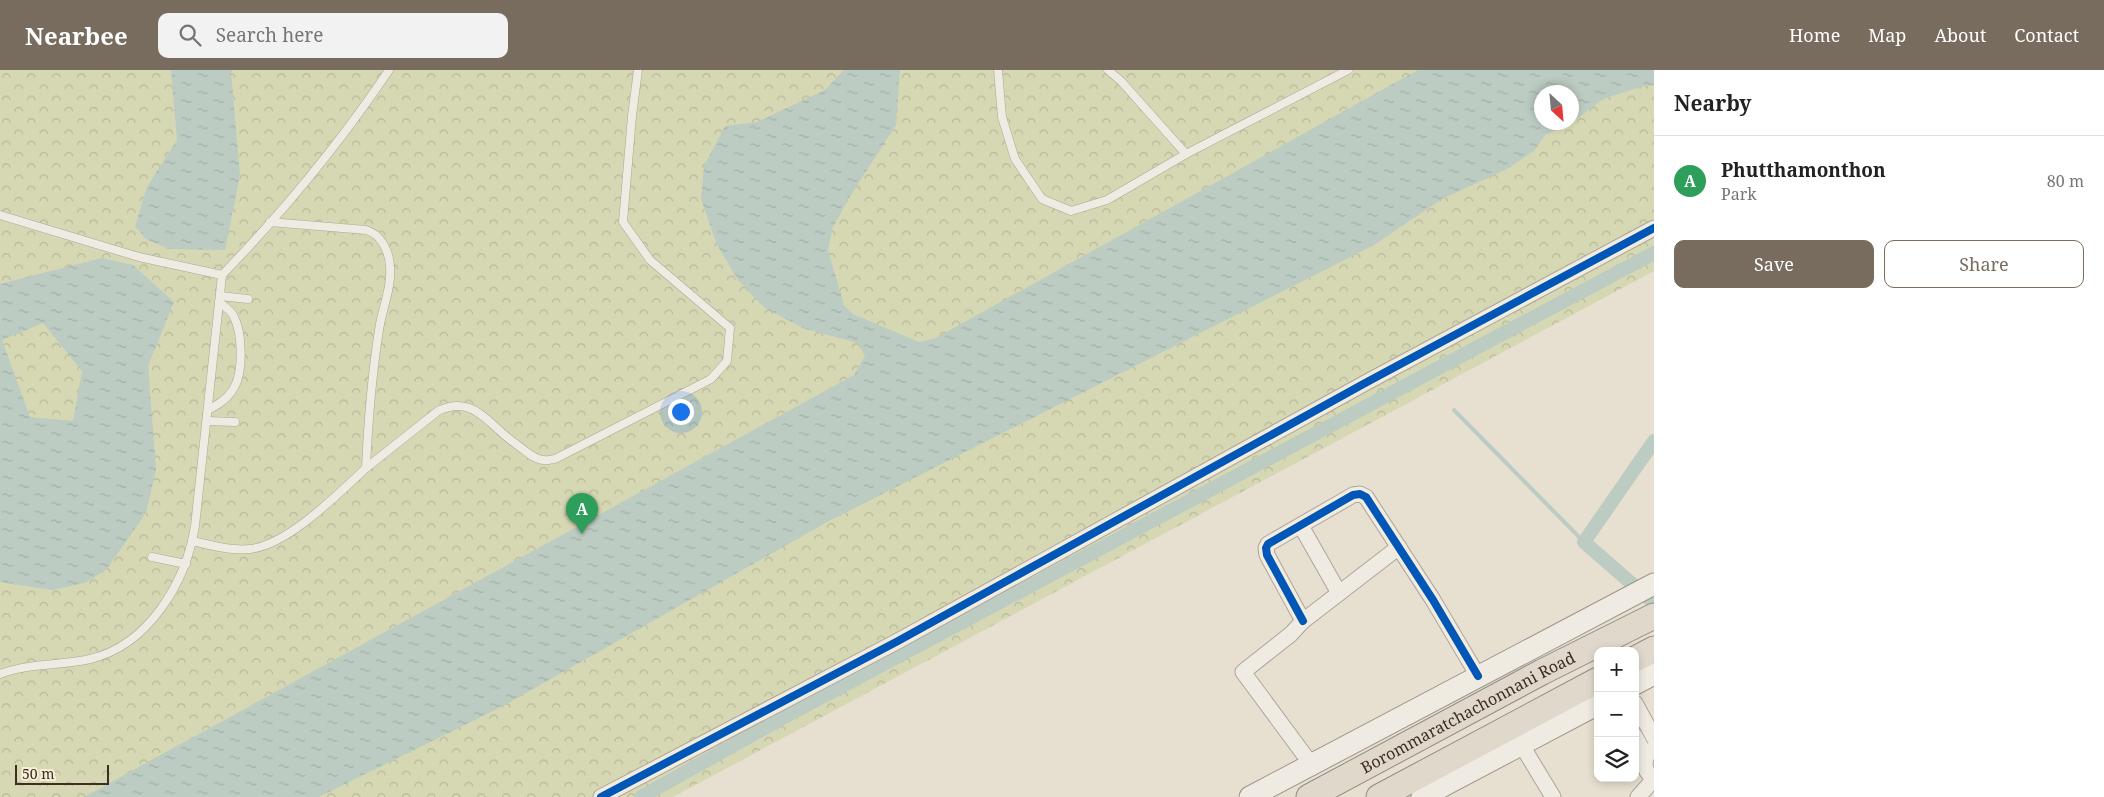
<!DOCTYPE html>
<meta charset="utf-8">
<style>
body{margin:0;font-family:"Noto Serif",serif;background:#f2f2f2;color:#222}
.controls{position:absolute;right:15px;bottom:15px;display:grid;overflow:hidden;border-radius:10px;box-shadow:0 2px 8px #0003}
.controls button{width:45px;height:45px;display:grid;place-items:center;padding:0;border:0;border-bottom:1px solid #e0e0e0;background:#fff;color:#222;font:25px sans-serif}
.compass{position:absolute;left:1534px;top:15px;width:45px;height:45px;border-radius:50%;background:#fff;box-shadow:0 2px 8px #0003;rotate:154deg}
.scale{position:absolute;left:15px;bottom:12px;width:94px;box-sizing:border-box;padding-left:5px;border:2px solid #3d2e20;border-top:0;font-size:14px;line-height:18px;white-space:nowrap;color:#3d2e20;-webkit-text-stroke:4px #f7eed8;paint-order:stroke}
.you{position:absolute;left:680px;top:341px;width:18px;height:18px;margin:-12px;border:4px solid #fff;border-radius:50%;background:#1a73e8;box-shadow:0 0 0 8px #1a73e833}
.badge{display:grid;place-items:center;width:32px;height:32px;border-radius:50%;background:#786c5e;color:#fff;font-size:16px;font-weight:700}
.pin{position:absolute;translate:-50% -41px;filter:drop-shadow(0 1px 2px #0008)}
.pin::after{content:'';position:absolute;top:26px;width:18px;height:15px;background:inherit;clip-path:polygon(0 0,100% 0,50% 100%)}
.list{margin:0;padding:0;list-style:none}
h2{display:flex;justify-content:space-between;align-items:center;height:65px;margin:0;padding:0 20px;font-size:21px}
h2 small{font-size:16px;font-weight:400;color:#767676}
.list li{display:grid;grid-template-columns:32px 1fr auto;gap:15px;align-items:center;box-sizing:border-box;height:90px;padding:0 20px;border-top:1px solid #e0e0e0}
.list b{display:block;font-size:19px;white-space:nowrap}
.list p{margin:0;font-size:16px;white-space:nowrap;color:#767676}
.list em{font-size:16px;font-style:normal;color:#767676}
.actions{display:flex;gap:10px;padding:15px 20px}
.actions a{flex:1;padding:11px 0;border:1px solid #786c5e;border-radius:10px;text-align:center;font-size:18px;color:#786c5e}
.actions .main{background:#786c5e;color:#fff}
.icon{flex:none;width:28px;height:28px;fill:none;stroke:currentColor;stroke-width:2;stroke-linecap:round;stroke-linejoin:round}
.map{position:relative;flex:none;width:1654px;height:727px;overflow:hidden}
header{display:flex;align-items:center;gap:30px;box-sizing:border-box;height:70px;padding:0 25px;background:#786c5e;color:#fff}
header strong{font-size:24px}
nav{display:flex;gap:28px;margin-inline-start:auto;font-size:18px}
.search{width:350px;height:45px;background:#f2f2f2;display:flex;align-items:center;gap:12px;box-sizing:border-box;padding:0 18px;border-radius:10px;color:#767676;font-size:19px}
main{display:flex}
aside{flex:1;background:#fff}
.map>svg:first-child{display:block}
.park{fill:url(#park-crowns);fill-rule:evenodd}
.water{fill:url(#water-ripples);fill-rule:evenodd}
.lines{fill:none;stroke-linecap:round;stroke-linejoin:round}
.stream{stroke:#bcccc2;stroke-width:4}
.canal{stroke:#bcccc2;stroke-width:14}
.service-casing{stroke:#ada599;stroke-width:9}
.minor-casing{stroke:#ada599;stroke-width:17}
.secondary-casing{stroke:#9c958a;stroke-width:23}
.trunk-casing{stroke:#928b80;stroke-width:27}
.service{stroke:#efebe3;stroke-width:8}
.minor{stroke:#efebe3;stroke-width:15}
.secondary{stroke:#efebe3;stroke-width:21}
.trunk{stroke:#e0d9cb;stroke-width:25}
.cycleway-casing{stroke:#f7eed8;stroke-width:11}
.cycleway{stroke:#0057b8;stroke-width:8}
.labels{text-anchor:middle;dominant-baseline:central;stroke-width:5;stroke-linejoin:round;paint-order:stroke}
.street-label{font-size:16px;fill:#3d2e20;stroke:#f7eed8}
</style>
<header>
<strong>Nearbee</strong>
<div class="search"><svg class="icon" aria-label="search" viewBox="0 0 24 24"><circle cx="10" cy="10" r="6"/><path d="M15 15l6 6"/></svg>Search here</div>
<nav><a>Home</a><a>Map</a><a>About</a><a>Contact</a></nav>
</header>
<main>
<div class="map">
<svg width="1654" height="727" viewBox="0 0 1654 727">
<defs>
<pattern id="park-crowns" width="20" height="18" patternUnits="userSpaceOnUse" patternTransform="scale(1.25)"><rect width="20" height="18" fill="#d6d7b3"/><path d="M2 6a3 3 0 1 1 6 0M12 15a3 3 0 1 1 6 0" fill="none" stroke="#b9b99a"/></pattern>
<pattern id="water-ripples" width="26" height="14" patternUnits="userSpaceOnUse" patternTransform="scale(1.25)"><rect width="26" height="14" fill="#bcccc2"/><path d="M2 4q2-2 4 0t4 0M15 11q2-2 4 0t4 0" fill="none" stroke="#a2b0a6"/></pattern>
</defs>
<rect width="100%" height="100%" fill="#e7e0d1"/>
<path class="park" d="M0,0H1654V201L673,727H0ZM1542,22H1572V52H1542Z"/>
<g class="water">
<path d="M171,0H232L231,2L240,105L225,180L168,179L146,169L135,156L147,117L177,70Z"/>
<path d="M844,0H900L896,55L849,128L833,157L828,180L844,235L853,244L919,272L934,269L1418,0H1654V15L1640,17L1603,29L1566,57L1546,64L1534,81L1505,100L1442,129L1374,175L827,452L505,635L319,727H84L854,305L865,286L858,273L805,259L765,238L738,210L717,175L701,129L704,96L725,56L757,52L825,20ZM1572,22V52H1542V22Z"/>
<path d="M102,188L133,195L174,232L148,296L156,399L146,443L106,500L85,513L52,520L0,512V214ZM43,253L82,301L73,351L30,347L2,270Z"/>
</g>
<g class="lines">
<path class="stream" d="M1454,340L1584,472"/>
<g class="canal">
<path d="M1654,371L1584,472L1654,533"/>
<path d="M641,727L777,651L1654,183"/>
</g>
<defs>
<g id="service">
<path d="M998,0L1002,47L1015,89L1042,129L1071,141L1107,130L1186,84L1348,0"/>
<path d="M1108,0L1121,11L1186,84"/>
<path d="M0,145L139,187L222,205L195,456C186,512 149,575 90,589C60,596 28,593 0,604"/>
<path d="M222,205C283,142 340,73 389,0"/>
<path d="M220,226L248,229"/>
<path d="M208,340C217,335 226,330 232,321C244,304 243,263 233,245C230,240 224,236 219,232"/>
<path d="M207,351L235,352"/>
<path d="M366,398L438,341C466,328 479,342 499,360C505,366 513,372 520,377C527,382 535,390 544,390C547,391 552,389 555,389L711,309L727,291L730,258L650,190L623,152L632,46L638,0"/>
<path d="M192,471C211,475 230,481 250,479C288,475 338,424 366,398C368,352 372,305 379,260C382,238 392,218 390,196C389,181 381,164 366,160L270,152"/>
<path d="M152,487L186,494"/>
</g>
<g id="minor">
<path d="M1301,456L1339,523"/>
<path d="M1303,551L1267,485L1266,478L1268,474L1353,425L1360,424L1366,427L1433,530L1478,606"/>
<path d="M1635,633L1654,668"/>
<path d="M1635,666L1646,686"/>
<path d="M1521,674L1553,727"/>
<path d="M1311,694L1243,602L1291,564L1303,551L1399,477"/>
<path d="M601,727L898,571L1367,312L1654,158"/>
<path d="M1638,727L1654,709C1642,700 1642,687 1654,678"/>
</g>
<g id="secondary">
<path d="M1635,614L1654,604"/>
<path d="M1250,727L1654,514"/>
<path d="M1422,727L1598,634"/>
</g>
<g id="trunk">
<path d="M1635,589L1654,579"/>
<path id="s1" d="M1309,727L1542,602L1654,546"/>
<path d="M1379,727L1598,610"/>
</g>
</defs>
<use href="#service" class="service-casing"/>
<use href="#minor" class="minor-casing"/>
<use href="#secondary" class="secondary-casing"/>
<use href="#trunk" class="trunk-casing"/>
<use href="#service" class="service"/>
<use href="#minor" class="minor"/>
<use href="#secondary" class="secondary"/>
<use href="#trunk" class="trunk"/>
<defs>
<g id="cycleway">
<path d="M1303,551L1267,485L1266,478L1268,474L1353,425L1360,424L1366,427L1433,530L1478,606"/>
<path d="M601,727L898,571L1367,312L1654,158"/>
</g>
</defs>
<use href="#cycleway" class="cycleway-casing"/>
<use href="#cycleway" class="cycleway"/>
</g>
<g class="labels">
<g class="street-label">
<text stroke="none"><textPath href="#s1" startOffset="180">Borommaratchachonnani Road</textPath></text>
</g>
</g>
</svg>
<div class="controls">
<button>+</button>
<button>−</button>
<button><svg class="icon" aria-label="layers" viewBox="0 0 24 24"><path d="M12 4l9 5-9 5-9-5zM3 14l9 5 9-5"/></svg></button>
</div>
<svg class="compass" viewBox="-18 -18 36 36"><path d="M0-13l5 13h-10z" fill="#e53935"/><path d="M0 13l5-13h-10z" fill="#767676"/></svg>
<div class="scale">50 m</div>
<div class="you"></div>
<div class="pin badge" style="left:582px;top:464px;background:#2e9e5b">A</div>
</div>
<aside>
<h2>Nearby<small></small></h2>
<ul class="list">
<li><span class="badge" style="background:#2e9e5b">A</span><div><b>Phutthamonthon</b><p>Park</p></div><em>80 m</em></li>
</ul>
<div class="actions"><a class="main">Save</a><a>Share</a></div>
</aside>
</main>
